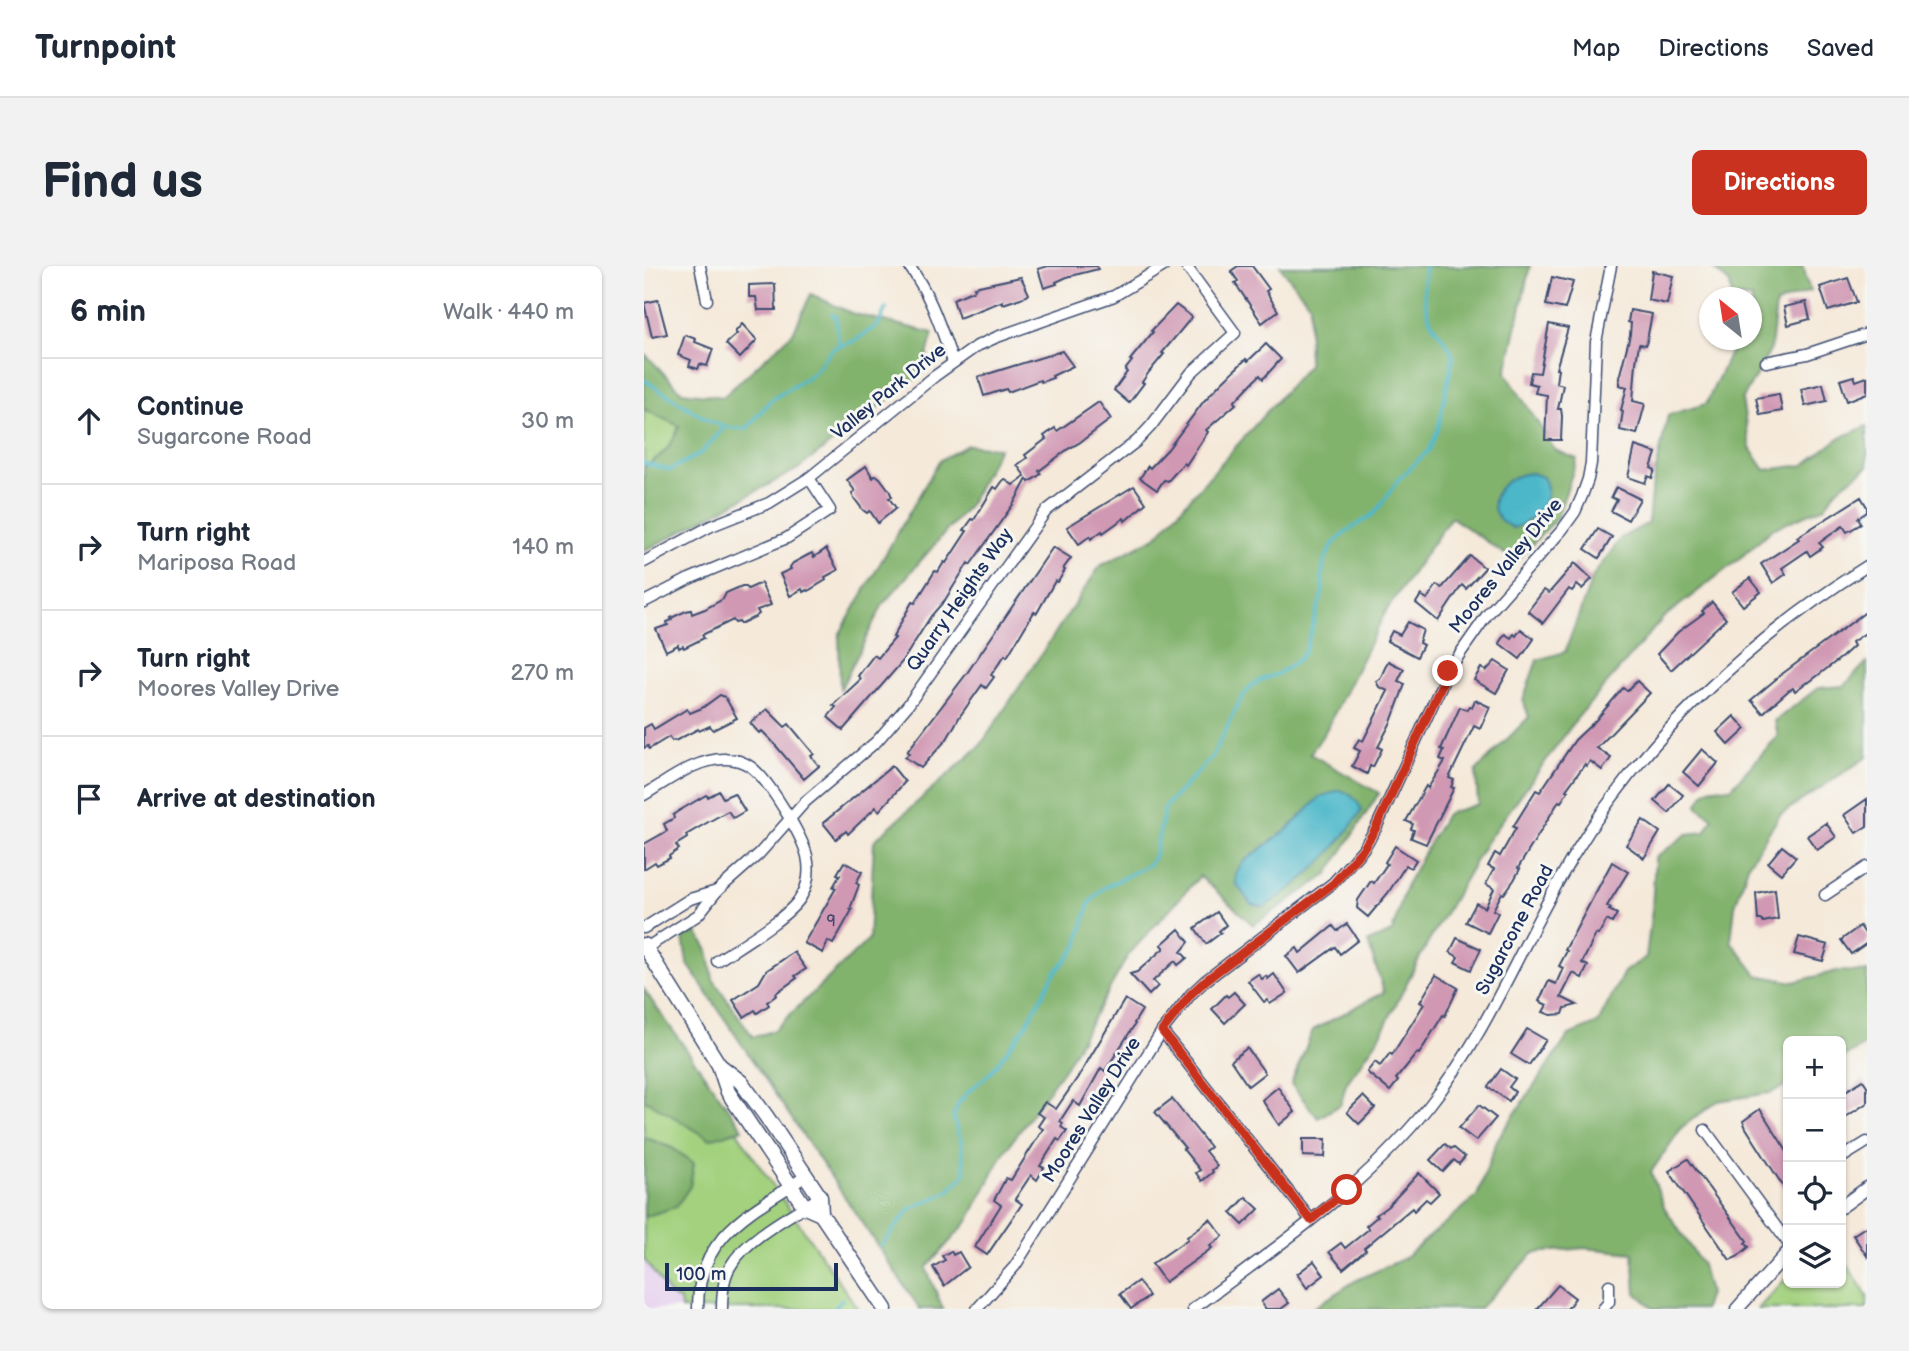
<!DOCTYPE html>
<meta charset="utf-8">
<style>
body{margin:0;font-family:"Balsamiq Sans",sans-serif;background:#f2f2f3;color:#1f2937}
.controls{position:absolute;right:21px;bottom:21px;display:grid;overflow:hidden;border-radius:10px;box-shadow:0 2px 5px #0004}
.controls button{width:63px;height:63px;display:grid;place-items:center;padding:0;border:0;border-bottom:2px solid #e0e1e3;background:#fff;color:#1f2937;font:35px sans-serif}
.compass{position:absolute;left:1055px;top:21px;width:63px;height:63px;border-radius:50%;background:#fff;box-shadow:0 2px 5px #0004;rotate:330deg}
.scale{position:absolute;left:21px;bottom:18px;width:173px;box-sizing:border-box;padding-left:7px;border:4px solid #1b2f5e;border-top:0;font-size:19px;line-height:24px;white-space:nowrap;color:#1b2f5e;-webkit-text-stroke:5px #f6f6f2;paint-order:stroke}
.stop{position:absolute;width:21px;height:21px;margin:-16px;border:5px solid #c8321e;border-radius:50%;background:#fff}
.stop.end{background:#c8321e;border-color:#fff;box-shadow:0 2px 7px #0008}
.list{margin:0;padding:0;list-style:none}
h2{display:flex;justify-content:space-between;align-items:center;height:91px;margin:0;padding:0 28px;font-size:30px}
h2 small{font-size:23px;font-weight:400;color:#747a83}
.list li{display:grid;grid-template-columns:46px 1fr auto;gap:21px;align-items:center;box-sizing:border-box;height:126px;padding:0 28px;border-top:2px solid #e0e1e3}
.list b{display:block;font-size:26px;white-space:nowrap}
.list p{margin:0;font-size:23px;white-space:nowrap;color:#747a83}
.list em{font-size:23px;font-style:normal;color:#747a83}
.icon{flex:none;width:38px;height:38px;fill:none;stroke:currentColor;stroke-width:2;stroke-linecap:round;stroke-linejoin:round}
.map{position:relative;flex:none;width:1223px;height:1043px;overflow:hidden;border-radius:10px}
header{display:flex;align-items:center;gap:42px;box-sizing:border-box;height:98px;padding:0 35px;background:#fff;border-bottom:2px solid #e0e1e3}
header strong{font-size:33px}
nav{display:flex;gap:38px;margin-inline-start:auto;font-size:24px}
.intro{display:flex;align-items:center;justify-content:space-between;box-sizing:border-box;height:168px;padding:0 42px}
h1{margin:0;font-size:49px}
.button{padding:18px 32px;border-radius:10px;background:#c8321e;color:#fff;font-size:24px;font-weight:700}
main{display:flex;gap:42px;padding:0 42px}
aside{flex:1;background:#fff;border-radius:10px;box-shadow:0 2px 5px #0004}
.map>svg:first-child{display:block}
.built{fill:#e7d2ef}
.green{fill:#a3d17e;stroke:#5f806e;stroke-width:2}
.forest{fill:#82b36d;stroke:#4e7166;stroke-width:2}
.water{fill:#4cb7c9;stroke:#347394;stroke-width:2}
.lines{fill:none;stroke-linecap:round;stroke-linejoin:round}
.stream{stroke:#4cb7c9;stroke-width:3.5}
.building{fill:#d098b3}
.minor-casing{stroke:#3c4b70;stroke-width:13}
.tertiary-casing{stroke:#3c4b70;stroke-width:15}
.secondary-casing{stroke:#3c4b70;stroke-width:17}
.minor{stroke:#fff;stroke-width:10}
.tertiary{stroke:#fff;stroke-width:12}
.secondary{stroke:#fff;stroke-width:14}
.route{stroke:#c8321e;stroke-width:9}
.labels{text-anchor:middle;dominant-baseline:central;stroke-width:6;stroke-linejoin:round;paint-order:stroke}
.number-label{font-size:16px;fill:#484973}
.street-label{font-size:19px;fill:#1b2f5e;stroke:#f6f6f2}
</style>
<header>
<strong>Turnpoint</strong>
<nav><a>Map</a><a>Directions</a><a>Saved</a></nav>
</header>
<div class="intro"><h1>Find us</h1><a class="button">Directions</a></div>
<main>
<aside>
<h2>6 min<small>Walk · 440 m</small></h2>
<ul class="list">
<li><svg class="icon" aria-label="ahead" viewBox="0 0 24 24"><path d="M12 20V5M6 11l6-6 6 6"/></svg><div><b>Continue</b><p>Sugarcone Road</p></div><em>30 m</em></li>
<li><svg class="icon" aria-label="right" viewBox="0 0 24 24"><path d="M7 20v-9h11M14 6l5 5-5 5"/></svg><div><b>Turn right</b><p>Mariposa Road</p></div><em>140 m</em></li>
<li><svg class="icon" aria-label="right" viewBox="0 0 24 24"><path d="M7 20v-9h11M14 6l5 5-5 5"/></svg><div><b>Turn right</b><p>Moores Valley Drive</p></div><em>270 m</em></li>
<li><svg class="icon" aria-label="arrive" viewBox="0 0 24 24"><path d="M6 21V4h12l-3 4 3 4H6"/></svg><div><b>Arrive at destination</b></div></li>
</ul>
</aside>
<div class="map">
<svg width="1223" height="1043" viewBox="0 0 1223 1043">
<rect width="100%" height="100%" fill="#f6f6f2"/>
<filter id="ink" filterUnits="userSpaceOnUse"><feTurbulence type="fractalNoise" baseFrequency=".0143" numOctaves="2"/><feDisplacementMap in="SourceGraphic" scale="14" xChannelSelector="R" yChannelSelector="G"/><feConvolveMatrix kernelMatrix="1 2 1 2 8 2 1 2 1" color-interpolation-filters="sRGB"/></filter>
<filter id="wash" filterUnits="userSpaceOnUse"><feTurbulence type="fractalNoise" baseFrequency=".00686" numOctaves="4" result="noise"/><feDisplacementMap in="SourceGraphic" scale="28" xChannelSelector="R" yChannelSelector="G"/><feGaussianBlur stdDeviation="1.57" result="paint"/><feColorMatrix in="noise" values="0 0 0 0 0 0 0 0 0 0 0 0 0 0 0 0 0 1.4 0 .05"/><feComposite in="paint" operator="in"/></filter>
<g filter="url(#wash)">
<rect width="100%" height="100%" fill="#f5e9d9"/>
<path class="built" d="M0,993L26,1029L36,1034L37,1043H0Z"/>
<g class="green">
<path d="M0,143L36,160C28,180 19,190 0,201Z"/>
<path d="M0,723L117,902L214,1043H37L36,1034L26,1029L0,993Z"/>
<path d="M1197,989L1223,1030V1043H1114L1144,1010V1017H1197Z"/>
</g>
<g class="forest">
<path d="M636,0H886L862,107L911,184L933,193L913,252L872,296L807,251L742,345L681,466L666,488L735,527L683,609L609,659L556,610L485,688L422,800L359,888L325,954L282,1002L299,1043H276L43,697L39,671L53,666L64,684L69,713L109,771L129,765L225,673L230,575L336,480L456,300L512,271L664,99L666,39Z"/>
<path d="M1067,0H1159L1166,25L1132,38L1127,83L1098,134L1106,182L1121,204L1160,199L1195,172L1223,160V201L1192,224L1181,241L1128,263L1094,294L1019,352L934,451L843,575L777,689L736,770L702,818L697,838L674,852L647,818L669,764L740,726L724,676L748,666L763,617L802,548L834,538L832,505L885,451L879,434L893,394L921,386L949,310L977,272L1004,257L1007,228L1024,149L1062,138L1092,74H1108V32L1088,31L1086,18Z"/>
<path d="M167,28L207,47L289,67L278,107L154,203L0,285V201C18,190 28,181 35,160L0,143V87L38,126L79,131L149,67Z"/>
<path d="M323,179L355,182L325,239L239,338L196,424L195,369L295,195Z"/>
<path d="M1223,396V491L1136,549L1105,597L1091,640L1087,675L1113,709L1150,716L1193,705L1223,706V778L1197,793V775H1144V819L1126,827L1074,835L1038,861L1007,906L1020,941L1058,999L1065,1028L1060,1043H1010L992,1027L989,987L941,982L890,987L835,1043H668L711,1015L759,993L833,930L853,874L925,769L954,757L980,706L1002,691L1008,644L1011,592L1043,568L1061,566L1069,552L1053,540C1063,520 1065,521 1087,522L1134,470L1131,455L1174,422L1200,420Z"/>
<path d="M0,724L99,863L66,873L0,833Z"/>
<path d="M0,871L28,882L50,897L46,920L32,941L0,951Z"/>
</g>
<g class="water">
<path d="M888,207L899,211C912,234 891,255 869,262C832,246 853,209 888,207Z"/>
<path d="M695,524C707,527 713,534 718,544C693,584 660,616 620,641L607,638L592,618V608L598,597L644,563L675,532Z"/>
</g>
<g class="lines">
<g class="stream">
<path d="M188,48L192,52L195,79"/>
<path d="M0,114L62,153L81,161"/>
<path d="M0,197L26,204L57,187L81,161L102,163L127,134L170,107L188,83L212,74L234,59L242,42"/>
<path d="M237,980L266,943L304,926L321,908L317,875L309,852L314,838L324,826L346,807L381,761L410,708L433,681L445,638L458,623L504,599L510,592L521,541L568,491L597,433L607,420L619,413L634,408L653,395L661,385L679,325L678,310L680,295L689,278L702,266L728,249L737,239L754,214L785,184L794,164L809,91C806,79 798,72 791,62C779,45 779,20 781,0"/>
<path d="M190,1043L198,1033"/>
</g>
</g>
<g id="blocks">
<g class="building">
<path d="M404,0H453L454,3L423,11L412,16L413,18L400,22L394,3Z"/>
<path d="M594,0H608L625,23L622,25L634,45L618,57L591,17L594,15L587,5Z"/>
<path d="M1008,5L1029,10L1023,38L1004,34Z"/>
<path d="M377,11L385,28L383,30L359,38V35L315,52L309,33L331,24L330,21Z"/>
<path d="M908,11L929,16L921,43L902,39Z"/>
<path d="M1204,12L1213,36L1184,45L1176,21Z"/>
<path d="M131,18L132,44H114L112,31H105V19Z"/>
<path d="M14,34L23,68L8,71L0,37Z"/>
<path d="M1162,36L1166,53L1144,59L1140,41Z"/>
<path d="M532,39L548,51L518,87L520,88L505,106L498,116L500,117L485,137L470,124L483,106L481,104L488,95L486,94L509,66L507,65Z"/>
<path d="M986,44L1008,48L1002,79L995,78L992,97L989,135L1001,138L993,168L976,164L979,145L977,144L983,121L975,119V112L986,69L987,57L984,56Z"/>
<path d="M98,58L113,74L96,92L82,78L93,68L91,66Z"/>
<path d="M905,58L924,62L912,103H914L912,117L919,119L914,143H917L918,150L917,174H901L903,129L891,127L893,119L885,117L887,106L896,107Z"/>
<path d="M41,69L52,73L51,76L69,83L63,100L56,98L54,103L45,100L47,94L34,89Z"/>
<path d="M622,78L637,93L619,113L616,109L608,117L590,136L592,138L562,164L564,166L542,199L540,197L524,215L520,214L513,224L496,212L504,200L506,202L524,183L560,135L577,117L602,93L604,95Z"/>
<path d="M418,85L429,100L408,110L409,112L397,116L396,114L364,126L362,123L340,130L334,111Z"/>
<path d="M1210,110L1212,115L1223,111V127L1203,135L1196,114Z"/>
<path d="M1179,118L1183,135L1161,140L1157,123Z"/>
<path d="M1135,128L1138,145L1116,149L1112,132Z"/>
<path d="M455,136L467,153L435,177L424,183L395,205L397,208L385,216L383,213L370,237L329,295L326,299L324,297L301,334L287,350L258,396L199,464L184,451L192,441L189,439L217,413L214,410L230,389L234,392L251,372L249,371L268,336L271,337L291,305L294,306L300,296L302,297L323,265L320,264L328,253L330,254L350,221L353,223L360,213L369,219L381,210L373,199L383,192L381,189L402,173L400,170L411,162L413,165Z"/>
<path d="M991,180L1012,187L1007,202L1011,204L1008,212L1004,210L1001,217L984,211Z"/>
<path d="M222,200L229,212L232,209L236,212L245,224L248,231L245,232L252,242L234,257L226,245L223,247L219,244L210,232L208,227L211,225L203,214Z"/>
<path d="M490,220L502,237L481,255L480,252L459,267L458,265L447,273L446,270L435,278L423,261Z"/>
<path d="M972,221L996,233L984,254L967,245L973,234L967,231Z"/>
<path d="M1217,231L1223,241V246L1214,252L1217,258L1203,266L1199,260L1175,277L1179,281L1166,290L1163,285L1138,302L1142,308L1129,317L1117,298L1155,273L1153,271L1166,263Z"/>
<path d="M954,263L968,271L955,292L941,283Z"/>
<path d="M409,281L427,292L419,303L421,304L414,316L411,315L393,347L390,346L363,391L361,389L347,409L350,411L342,422L338,419L316,450L303,473L277,502L261,491L266,487L263,486L323,407Z"/>
<path d="M182,283L194,304L181,311L182,314L164,325L163,324L159,326L158,323L146,330L136,308L147,303L146,301L149,297L164,289L168,287L170,291Z"/>
<path d="M826,290L841,302L822,323L818,319L794,355L772,337L777,329L783,333L793,319L798,322Z"/>
<path d="M931,297L948,313L938,323L933,319L928,325L925,323L899,357L884,345L900,324L905,327Z"/>
<path d="M1106,312L1117,326L1099,340L1088,326Z"/>
<path d="M117,317L127,339L113,344L115,348L111,351L96,358L95,356L91,357L89,354L58,369L60,372L40,382L39,380L35,382L34,379L22,385L12,363L24,359L23,356L28,354L27,352L42,345L47,344L48,348L61,343L79,333L82,327L98,320H102L104,323Z"/>
<path d="M1068,336L1082,353L1027,404L1013,388L1034,366L1060,347L1058,345Z"/>
<path d="M1223,345V366L1208,376L1210,380L1198,391L1164,417L1163,416L1151,425L1149,422L1144,425L1119,447L1107,434L1138,408Z"/>
<path d="M764,356L779,364L775,377L779,379L773,391L743,375L748,365L756,369Z"/>
<path d="M877,363L890,373L876,393L855,377L861,368L867,372L870,368L872,370Z"/>
<path d="M744,395L760,403L754,415L761,418L747,456L734,481L738,483L729,501L726,500L723,508L708,500L716,485L710,482L715,473L719,475L744,425L735,421L732,415L736,413Z"/>
<path d="M851,395L865,404L852,427L830,414L837,402L842,405Z"/>
<path d="M993,415L1006,427L953,482L967,492L958,504L946,495L943,500L941,498L922,524L924,525L917,536L915,535L874,602L876,603L870,614L860,628L858,627L849,644L854,647L844,667L822,656L832,637L841,642L850,623L842,618L850,603L844,600L851,587L856,590L872,562L869,561L892,524L896,526L931,474L952,454L979,422L983,425Z"/>
<path d="M76,429L81,431L93,452L69,464L66,460L55,465L54,463L31,475L30,474L28,475L25,471L5,483L4,480L0,482V462L7,458L10,463L43,443L46,447L58,442Z"/>
<path d="M831,434L846,441L836,463L830,460L805,512L810,514L807,521L810,522L782,578L767,572L770,564L767,563L769,558L762,555L782,520L784,522L801,495L796,493L800,484L797,483L816,441L823,444L825,440L828,441Z"/>
<path d="M123,443L141,461L145,458L170,488L167,490L175,500L160,513L127,474L118,465L115,467L106,457Z"/>
<path d="M1090,450L1102,463L1085,479L1073,466Z"/>
<path d="M1058,483L1074,497L1055,520L1039,506Z"/>
<path d="M248,500L261,516L235,545L232,541L204,568L202,565L192,573L179,557Z"/>
<path d="M1025,518L1039,529L1025,547L1011,535Z"/>
<path d="M75,525L79,532L90,527L101,545L89,552L84,545L66,555L42,569L43,572L32,579L35,583L25,590L26,592L13,599L11,596L0,603V578L23,565L20,558L30,552L29,549L33,546L62,529L64,531Z"/>
<path d="M1223,533V560L1212,567L1200,549Z"/>
<path d="M999,554L1016,566L1000,592L982,579Z"/>
<path d="M1182,557L1192,571L1173,584L1163,570Z"/>
<path d="M751,580L772,594L767,602L762,599L744,627L724,651L713,642L714,634L727,615L730,617L743,598L741,596Z"/>
<path d="M1138,580L1152,591L1137,608L1124,597Z"/>
<path d="M200,596L218,606L212,617L215,619L206,643L208,644L189,678L184,675L179,687L160,677L192,622L189,621L196,609L193,608Z"/>
<path d="M968,596L984,606L963,640L967,642L965,644L973,648L968,657L963,654L954,669L952,668L938,697L944,700L938,712L929,707L917,731L933,739L921,742L919,748L907,749L899,746L903,739L895,735L905,715L912,718L919,702L915,700L923,685L921,684Z"/>
<path d="M1131,623L1134,653L1119,656L1118,654H1114L1112,627Z"/>
<path d="M573,646L582,659L575,665L577,667L562,678L551,662Z"/>
<path d="M703,658L714,674L696,688L691,681L655,707L642,690L653,682L656,687L689,660L693,665Z"/>
<path d="M1216,660L1223,670V677L1207,688L1197,674Z"/>
<path d="M535,663L545,676L537,686L543,692L534,699L531,695L509,715L514,720L505,729L486,708L493,706L520,682L517,679Z"/>
<path d="M1155,671L1184,679L1179,695L1150,688Z"/>
<path d="M813,672L837,683L827,704L811,696L814,691L806,686Z"/>
<path d="M150,686L162,703L151,710L153,712L132,727L133,729L123,736L125,739L113,747L111,744L100,751L89,734L115,717L122,705Z"/>
<path d="M614,708L618,713L622,710L624,713L630,708L643,727L626,738L623,734L620,736L604,715Z"/>
<path d="M792,709L814,722L801,750L799,749L775,788L773,787L752,813L754,815L746,825L723,806L731,796L736,800L746,787L748,789L780,738L776,736Z"/>
<path d="M590,726L601,738L581,757L568,743L582,729L584,731Z"/>
<path d="M481,733L498,744L490,757L491,758L461,805L457,802L436,840L429,835L416,855L419,857L417,861L423,865L416,875L413,873L396,900L400,902L393,914L387,909L371,933L378,938L343,989L331,981L357,939L350,934L355,925L362,912L367,914L399,863L394,860L400,851L393,847L401,836L412,843L436,808Z"/>
<path d="M883,763L902,774L885,799L867,788Z"/>
<path d="M603,782L621,807L604,820L587,795Z"/>
<path d="M857,803L871,813L865,821L871,826L865,835L844,821Z"/>
<path d="M1219,814L1223,820V837L1197,854V828Z"/>
<path d="M634,821L651,846L635,859L618,834Z"/>
<path d="M719,830L731,842L715,858L703,846Z"/>
<path d="M528,833L566,881L561,885L573,900L568,904L569,906L558,915L552,907L556,904L539,883L541,882L511,846Z"/>
<path d="M835,839L852,852L832,875L815,862Z"/>
<path d="M1116,843L1144,887V928L1102,862L1099,855Z"/>
<path d="M659,873H682L681,891L659,890Z"/>
<path d="M801,878L807,883L809,881L821,891L815,898L810,894L799,906L786,894Z"/>
<path d="M1044,893L1103,975L1101,977L1105,981L1093,991L1086,994L1025,905Z"/>
<path d="M775,907L795,927L786,936L782,933L770,945L768,942L720,982L722,984L699,1003L685,986L697,977L701,982L725,963L722,960L734,950L732,949L744,940Z"/>
<path d="M602,931L615,943L599,959L587,947Z"/>
<path d="M566,953L579,970L566,980L568,982L521,1016L508,998L544,973L543,971Z"/>
<path d="M1223,960V990L1209,969Z"/>
<path d="M307,985L309,989L315,986L324,1001L300,1020L289,1001L301,994L298,990Z"/>
<path d="M670,995L680,1009L663,1022L653,1008Z"/>
<path d="M494,1015L505,1030L487,1043L476,1028Z"/>
<path d="M914,1019L931,1032L923,1043H893Z"/>
<path d="M634,1023L645,1037L637,1043H622L617,1036Z"/>
</g>
</g>
</g>
<g filter="url(#ink)">
<use href="#blocks" fill-opacity="0" stroke="#3c4b70" stroke-width="2"/>
<g class="lines">
<defs>
<g id="minor">
<path d="M56,0L63,34"/>
<path d="M265,0C287,29 297,63 309,96"/>
<path d="M1122,96L1163,88L1223,68"/>
<path d="M0,296L67,260L125,237L165,212L291,110L333,80L353,71L470,30L520,0"/>
<path d="M0,336L45,313L143,272L186,244L165,212"/>
<path d="M0,529C24,515 52,492 82,493C90,493 100,496 107,501C124,513 158,569 163,590C166,604 165,618 157,631C144,652 95,680 73,695"/>
<path d="M1181,629L1223,601"/>
<path d="M0,662L46,633L73,625"/>
<path d="M2,682L54,649L73,625L115,588L161,536L233,475L264,439L402,245L493,175L507,160L547,107L591,67L542,0"/>
<path d="M518,765L667,954"/>
<path d="M1061,864L1144,977"/>
<path d="M1197,892L1223,876"/>
<path d="M54,1043C53,969 108,946 162,910"/>
<path d="M78,1043C78,1029 79,1013 86,1001C102,972 148,949 176,931"/>
<path d="M333,1043L371,1000L518,765L547,728L561,715L689,617L719,583L732,562L804,405L843,349L918,264L931,246L938,230L944,213L947,197L952,76L967,0"/>
<path d="M549,1043C632,982 720,921 785,840C846,764 879,674 928,592C1000,472 1105,374 1223,300"/>
<path d="M959,1043L965,1036V1019"/>
</g>
<g id="tertiary">
<path d="M1197,941L1223,922"/>
<path d="M1093,1043L1144,986"/>
</g>
<g id="secondary">
<path d="M0,679L75,799L84,826L161,941L177,948"/>
<path d="M75,799L97,816L122,850L176,931L177,948L241,1043"/>
</g>
</defs>
<use href="#minor" class="minor-casing"/>
<use href="#tertiary" class="tertiary-casing"/>
<use href="#secondary" class="secondary-casing"/>
<use href="#minor" class="minor"/>
<use href="#tertiary" class="tertiary"/>
<use href="#secondary" class="secondary"/>
</g>
</g>
<g class="lines" filter="url(#ink)">
<path class="route" d="M703,924L667,954L518,765L547,728L561,715L690,617L719,583L732,562L804,405"/>
</g>
<g class="labels">
<g class="number-label">
<text x="187" y="655">9</text>
</g>
<g class="street-label">
<text transform="translate(245 126) rotate(-39)">Valley Park Drive</text>
<text transform="translate(862 300) rotate(-51)">Moores Valley Drive</text>
<text transform="translate(316 334) rotate(-55)">Quarry Heights Way</text>
<text transform="translate(871 664) rotate(-62)">Sugarcone Road</text>
<text transform="translate(448 844) rotate(-58)">Moores Valley Drive</text>
</g>
</g>
</svg>
<div class="controls">
<button>+</button>
<button>−</button>
<button><svg class="icon" aria-label="locate" viewBox="0 0 24 24"><circle cx="12" cy="12" r="6"/><path d="M12 2v4M12 18v4M2 12h4M18 12h4"/></svg></button>
<button><svg class="icon" aria-label="layers" viewBox="0 0 24 24"><path d="M12 4l9 5-9 5-9-5zM3 14l9 5 9-5"/></svg></button>
</div>
<svg class="compass" viewBox="-18 -18 36 36"><path d="M0-13l5 13h-10z" fill="#e53935"/><path d="M0 13l5-13h-10z" fill="#747a83"/></svg>
<div class="scale">100 m</div>
<div class="stop" style="left:703px;top:924px"></div>
<div class="stop end" style="left:804px;top:405px"></div>
</div>
</main>
